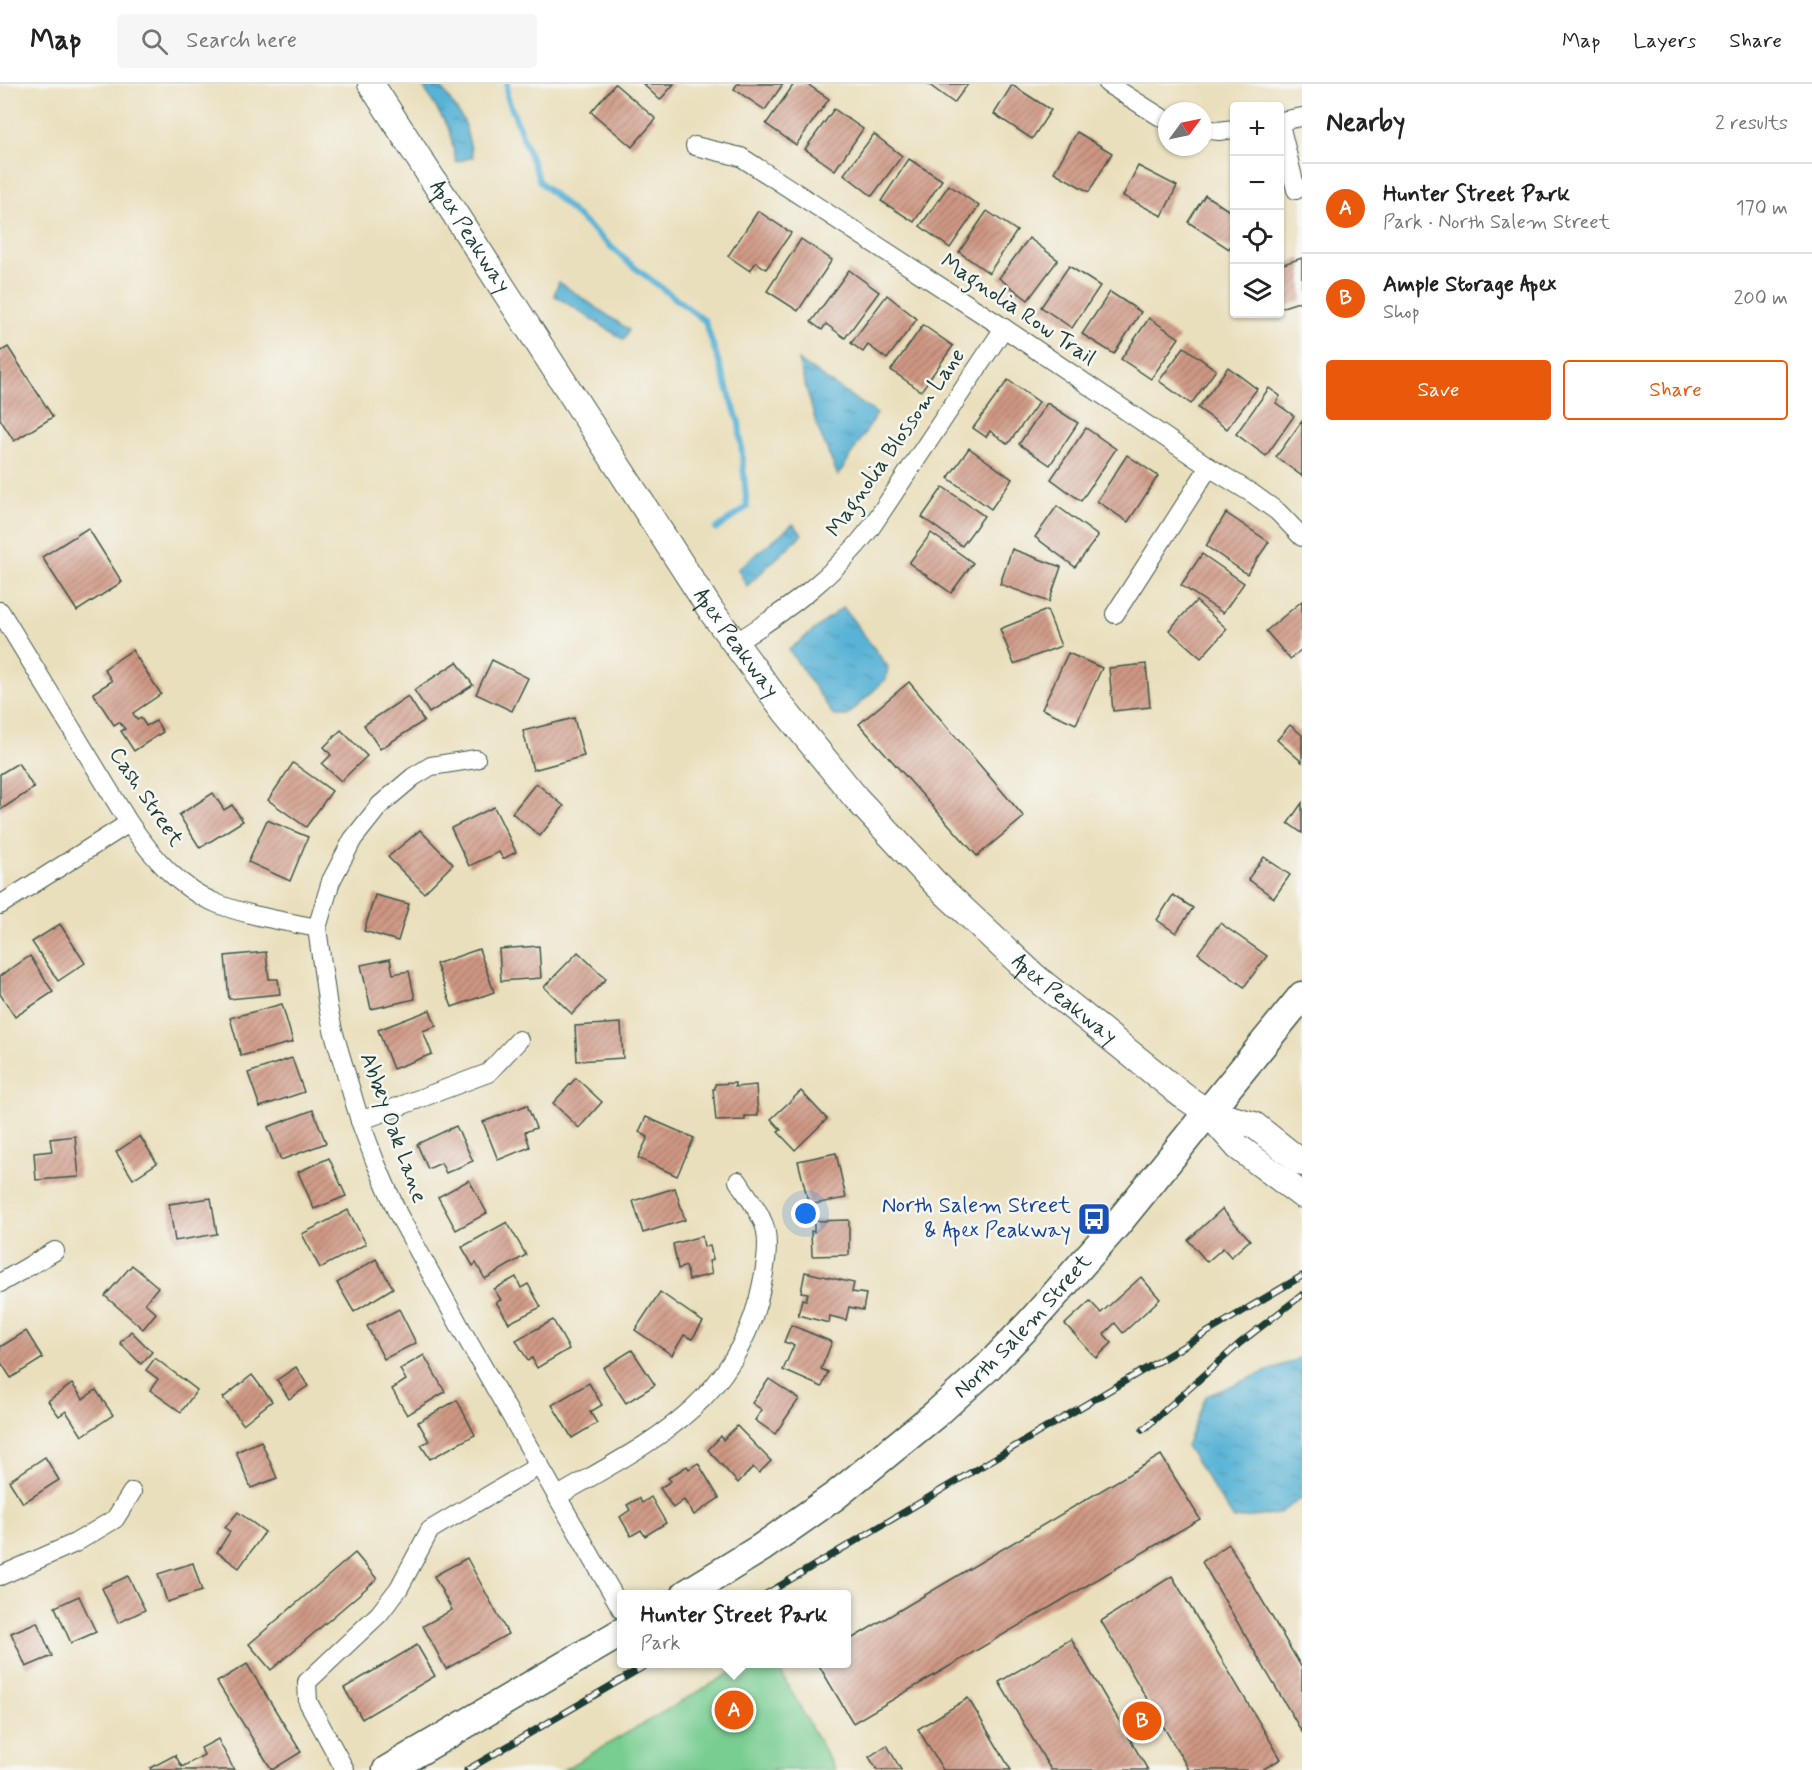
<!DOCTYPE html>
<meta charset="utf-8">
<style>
body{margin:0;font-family:Mynerve,sans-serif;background:#f6f6f6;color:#222}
.controls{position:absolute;right:18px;top:18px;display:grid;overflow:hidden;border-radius:6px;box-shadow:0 2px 4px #0004}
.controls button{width:54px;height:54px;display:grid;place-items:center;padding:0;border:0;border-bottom:2px solid #e0e0e0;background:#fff;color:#222;font:30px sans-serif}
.compass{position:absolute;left:1158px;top:18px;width:54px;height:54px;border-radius:50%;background:#fff;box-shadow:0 2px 4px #0004;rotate:57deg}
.you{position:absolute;left:806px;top:1130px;width:21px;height:21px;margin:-15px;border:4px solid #fff;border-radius:50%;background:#1a73e8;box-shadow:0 0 0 9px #1a73e833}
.badge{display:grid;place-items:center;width:39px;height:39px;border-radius:50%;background:#ea580c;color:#fff;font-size:20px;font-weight:700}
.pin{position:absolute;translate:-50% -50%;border:3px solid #fff;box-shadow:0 2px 6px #0006}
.popup{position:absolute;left:617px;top:1506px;width:234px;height:78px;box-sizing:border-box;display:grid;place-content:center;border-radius:6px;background:#fff;filter:drop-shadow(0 2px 4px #0005);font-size:20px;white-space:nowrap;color:#767676}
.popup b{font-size:22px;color:#222}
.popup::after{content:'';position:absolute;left:50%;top:100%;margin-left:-12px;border:12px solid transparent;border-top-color:#fff}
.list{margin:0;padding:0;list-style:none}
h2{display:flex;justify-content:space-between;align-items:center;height:78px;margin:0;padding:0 24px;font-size:26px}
h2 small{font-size:20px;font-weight:400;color:#767676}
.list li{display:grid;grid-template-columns:39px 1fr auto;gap:18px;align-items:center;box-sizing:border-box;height:90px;padding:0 24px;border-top:2px solid #e0e0e0}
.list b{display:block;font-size:22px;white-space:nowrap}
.list p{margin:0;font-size:20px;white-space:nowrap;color:#767676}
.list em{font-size:20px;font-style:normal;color:#767676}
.actions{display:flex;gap:12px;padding:18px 24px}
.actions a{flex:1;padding:14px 0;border:2px solid #ea580c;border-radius:6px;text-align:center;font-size:21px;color:#ea580c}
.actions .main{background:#ea580c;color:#fff}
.icon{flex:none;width:33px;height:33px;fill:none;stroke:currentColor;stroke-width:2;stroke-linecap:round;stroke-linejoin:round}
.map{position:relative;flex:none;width:1302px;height:1686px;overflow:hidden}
header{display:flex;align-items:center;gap:36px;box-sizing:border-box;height:84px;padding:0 30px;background:#fff;border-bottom:2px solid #e0e0e0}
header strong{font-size:28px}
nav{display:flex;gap:33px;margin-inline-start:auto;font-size:21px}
.search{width:420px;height:54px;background:#f6f6f6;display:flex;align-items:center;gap:15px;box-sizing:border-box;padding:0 21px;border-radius:6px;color:#767676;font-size:22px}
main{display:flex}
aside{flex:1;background:#fff}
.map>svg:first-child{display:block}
.park{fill:#78cd91;stroke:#4c8562;stroke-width:1.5}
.water{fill:url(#water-ripples);stroke:#3c7885;stroke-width:1.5}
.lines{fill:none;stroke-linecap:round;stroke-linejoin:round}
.stream{stroke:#59b3d6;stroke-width:6}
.building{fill:url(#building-hatch)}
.street-casing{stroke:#3d5548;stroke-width:20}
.secondary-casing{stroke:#3d5548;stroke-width:28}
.primary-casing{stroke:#3d5548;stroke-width:31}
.street{stroke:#fff;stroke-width:18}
.secondary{stroke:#fff;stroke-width:26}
.primary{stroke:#fff;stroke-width:28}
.rail-casing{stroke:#1f3d34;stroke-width:7}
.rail{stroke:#f6f6f2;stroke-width:4.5;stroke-dasharray:14;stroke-linecap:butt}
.labels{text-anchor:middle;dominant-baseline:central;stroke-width:5;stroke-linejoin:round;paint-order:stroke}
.street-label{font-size:22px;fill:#1f3d34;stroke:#f6f6f2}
.transit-label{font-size:22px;fill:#164399;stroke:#f6f6f2;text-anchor:end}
</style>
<header>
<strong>Map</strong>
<div class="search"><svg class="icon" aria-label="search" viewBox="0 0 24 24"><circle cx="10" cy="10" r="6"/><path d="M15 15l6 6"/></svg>Search here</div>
<nav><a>Map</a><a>Layers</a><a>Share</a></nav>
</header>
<main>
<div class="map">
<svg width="1302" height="1686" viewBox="0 0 1302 1686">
<defs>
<pattern id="water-ripples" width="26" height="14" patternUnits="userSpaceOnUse" patternTransform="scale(1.5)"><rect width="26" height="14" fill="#59b3d6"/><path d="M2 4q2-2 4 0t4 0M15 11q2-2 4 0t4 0" fill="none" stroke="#4993ae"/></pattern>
<pattern id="building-hatch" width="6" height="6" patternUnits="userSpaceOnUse" patternTransform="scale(1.5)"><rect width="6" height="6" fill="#cf9783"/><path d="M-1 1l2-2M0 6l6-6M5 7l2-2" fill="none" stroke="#a77c6c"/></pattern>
</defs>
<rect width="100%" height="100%" fill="#f6f6f2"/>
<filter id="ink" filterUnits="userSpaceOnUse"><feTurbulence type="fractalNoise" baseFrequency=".0167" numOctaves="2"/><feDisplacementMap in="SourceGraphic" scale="12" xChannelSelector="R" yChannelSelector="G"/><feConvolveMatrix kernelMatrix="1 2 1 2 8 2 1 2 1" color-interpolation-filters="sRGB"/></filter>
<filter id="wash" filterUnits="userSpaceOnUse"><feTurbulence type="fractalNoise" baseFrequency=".008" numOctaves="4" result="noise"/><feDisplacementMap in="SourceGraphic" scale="24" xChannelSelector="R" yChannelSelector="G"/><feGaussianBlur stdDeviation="1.35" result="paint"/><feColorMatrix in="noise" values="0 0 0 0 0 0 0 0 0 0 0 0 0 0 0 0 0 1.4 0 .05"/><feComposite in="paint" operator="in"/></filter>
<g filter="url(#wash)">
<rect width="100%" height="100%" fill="#eadfbc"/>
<path class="park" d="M746,1580H776L835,1686H563Z"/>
<g class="water">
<path d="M420,0H439L464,37L473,73L456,78L449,45L423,2Z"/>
<path d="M559,198L629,246L624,256L554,211Z"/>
<path d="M798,276L877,330L838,392L817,342Z"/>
<path d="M793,440L802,450L747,502L738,485Z"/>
<path d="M843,523L888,583L886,595L847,632H834L789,566Z"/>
<path d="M1302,1273V1414L1278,1430L1234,1435L1186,1362L1206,1312Z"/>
</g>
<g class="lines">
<path class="stream" d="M507,0V12L540,98L629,179L705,237L739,339L747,423L716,445"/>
</g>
<g id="blocks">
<g class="building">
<path d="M615,0L656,35L632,63L591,28Z"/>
<path d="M643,0H674L660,16Z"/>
<path d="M737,0H783L765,26L734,5Z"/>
<path d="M794,0H807L829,15L796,61L766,40Z"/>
<path d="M928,0H968L954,19Z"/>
<path d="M1012,1L1051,26L1032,55L994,30Z"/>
<path d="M834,25L863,45L835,86L805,65Z"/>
<path d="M1077,48L1112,69L1089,108L1054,88Z"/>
<path d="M874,50L902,72L872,112L844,90Z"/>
<path d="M909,75L942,96L914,138L881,117Z"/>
<path d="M1138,82L1177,102L1162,132L1123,112Z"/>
<path d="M949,101L979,122L950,164L920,142Z"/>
<path d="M1205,111L1234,130V157L1229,165L1188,138Z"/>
<path d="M758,127L791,149L766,185L756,178L750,187L728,172Z"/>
<path d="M987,127L1017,147L989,189L959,168Z"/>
<path d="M1029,154L1058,176L1028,216L999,194Z"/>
<path d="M801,155L832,176L798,227L767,207Z"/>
<path d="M1302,174V217L1280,224V181Z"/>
<path d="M1069,182L1100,202L1072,244L1041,223Z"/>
<path d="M849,186L879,208L845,254L826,240L822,246L811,238Z"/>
<path d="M1110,208L1141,228L1114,270L1082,250Z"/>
<path d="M887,211L917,235L887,275L868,261L863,268L851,259Z"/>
<path d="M1149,234L1179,254L1151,295L1121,275Z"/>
<path d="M923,241L953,262L921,307L891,286Z"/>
<path d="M8,263L53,333L14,357L0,335V268Z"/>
<path d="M1184,263L1216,286L1191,320L1159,297Z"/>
<path d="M1228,283L1257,305L1227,345L1198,324Z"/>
<path d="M1008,296L1039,318L1008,360L990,347L986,353L973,344Z"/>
<path d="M1269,304L1280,312L1276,319L1294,332L1266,372L1236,350Z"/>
<path d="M1047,319L1078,339L1050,381L1019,360Z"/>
<path d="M1302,337V392L1276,373Z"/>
<path d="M1086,344L1116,365L1081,417L1051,395Z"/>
<path d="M969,364L1012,395L991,425L948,394Z"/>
<path d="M1127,371L1158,392L1128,438L1097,417Z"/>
<path d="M943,403L984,432L962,462L922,433Z"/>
<path d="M1057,422L1098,452L1075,483L1035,453Z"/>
<path d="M1226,429L1269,458L1247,490L1206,462Z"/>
<path d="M88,444L122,498L77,527L42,473Z"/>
<path d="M931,449L973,479L951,509L909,479Z"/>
<path d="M1012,465L1061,483L1049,518L1000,500Z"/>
<path d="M1202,470L1244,499L1223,529L1181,501Z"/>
<path d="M1196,517L1227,545L1201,574L1169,546Z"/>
<path d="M1302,517V565L1290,575L1266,547Z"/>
<path d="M1047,526L1061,562L1014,580L1000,545Z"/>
<path d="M132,566L161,610L133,629L137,636L141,634L146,642L156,637L163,648L134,667L121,647L125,645L119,638L114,641L93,609L112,597L104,585Z"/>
<path d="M1068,569L1102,584L1076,640L1042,625Z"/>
<path d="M492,576L528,594L512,627L476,610Z"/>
<path d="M457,578L473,601L429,629L414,606Z"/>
<path d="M1146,580L1150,623L1113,627L1109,584Z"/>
<path d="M909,598L1024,733L977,772L859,640Z"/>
<path d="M408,612L424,637L380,665L364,641Z"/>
<path d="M574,634L584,672L533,686L523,647Z"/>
<path d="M1290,641L1302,651V678L1277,656Z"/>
<path d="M341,646L367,672L341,697L322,680L331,671L324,663Z"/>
<path d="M18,679L34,704L0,726V690Z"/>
<path d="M293,679L332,707L306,743L268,716Z"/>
<path d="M536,699L564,722L540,752L512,729Z"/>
<path d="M213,709L224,726L232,721L243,737L200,764L179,731Z"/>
<path d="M1302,719V749L1288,739Z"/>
<path d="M494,723L516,768L503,775L499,768L469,782L451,744Z"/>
<path d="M267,736L308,753L290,797L248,778Z"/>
<path d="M420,746L453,780L424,809L388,773Z"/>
<path d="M1264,773L1290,791L1274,814L1248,795Z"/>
<path d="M375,811L409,820L398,857L364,847Z"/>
<path d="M1173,811L1193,824L1176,849L1157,836Z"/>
<path d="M1220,839L1267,872L1244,903L1198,869Z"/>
<path d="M60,840L85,879L58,897L32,858Z"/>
<path d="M539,862L541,894L501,897L499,865Z"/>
<path d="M479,865L494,908L452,923L436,880Z"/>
<path d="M266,868L269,895H278L280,910L229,915L225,872Z"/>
<path d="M578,868L606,895L572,930L544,903Z"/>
<path d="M30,872L53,908L15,933L0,910V892Z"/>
<path d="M390,875L393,890L409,887L415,915L371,925L361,881Z"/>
<path d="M282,920L293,958L241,972L230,934Z"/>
<path d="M430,926L436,942L423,947L432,970L393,985L378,946Z"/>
<path d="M621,939L623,974L577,977L575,942Z"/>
<path d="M292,974L304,1008L260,1023L248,989Z"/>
<path d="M576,994L602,1018L579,1044L553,1019Z"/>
<path d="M735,999V1003L756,1001L758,1032H745V1036L716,1037L713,1005H715V1000Z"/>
<path d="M801,1007L827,1035L795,1066L778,1048L781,1046L771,1035Z"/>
<path d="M527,1021L536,1044L525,1048L530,1063L498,1076L483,1038Z"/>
<path d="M313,1026L326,1059L281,1076L268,1043Z"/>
<path d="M646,1033L694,1054L677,1092L638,1074L648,1053L639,1048Z"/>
<path d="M456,1042L473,1077L446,1089L441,1079L428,1085L417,1060Z"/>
<path d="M75,1052L79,1093L36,1096L34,1069L52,1067L50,1055Z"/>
<path d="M140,1052L157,1079L133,1095L116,1068Z"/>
<path d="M836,1069L846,1114L809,1121L798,1077Z"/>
<path d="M329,1074L346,1112L314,1125L298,1088Z"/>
<path d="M469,1096L487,1129L456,1146L438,1113Z"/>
<path d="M675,1104L685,1136L643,1149L633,1117Z"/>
<path d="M211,1114L217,1150L175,1157L169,1120Z"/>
<path d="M1222,1125L1250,1156L1231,1173L1223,1164L1207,1178L1188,1156Z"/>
<path d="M348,1126L366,1160L320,1184L302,1150Z"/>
<path d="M849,1136V1171L812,1172L811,1147L814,1148V1137Z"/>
<path d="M507,1138L526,1171L485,1195L476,1179L473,1182L462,1163Z"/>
<path d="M702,1152L704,1163L710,1162L713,1176L709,1177L712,1190L689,1196L686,1182L678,1185L673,1160Z"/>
<path d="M376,1175L393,1204L354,1228L337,1199Z"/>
<path d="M132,1181L158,1203L145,1219L156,1229L143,1245L105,1212Z"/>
<path d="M805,1188L854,1199L852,1208L866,1210L863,1226L849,1223L846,1236L830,1232L829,1239L798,1231L802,1215L806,1216L808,1209L801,1208Z"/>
<path d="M516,1193L521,1204L528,1200L541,1223L509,1239L496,1218L501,1216L494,1205Z"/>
<path d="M1141,1193L1160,1215L1123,1249L1115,1239L1104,1250L1112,1259L1096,1274L1065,1240L1090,1217L1101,1229Z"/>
<path d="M660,1208L703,1238L692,1255L684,1251L672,1271L635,1246Z"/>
<path d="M399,1225L416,1259L384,1275L367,1242Z"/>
<path d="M553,1236L569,1265L537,1284L532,1274L528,1277L516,1256Z"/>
<path d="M791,1241L832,1258L821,1285L828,1288L822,1303L783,1286L794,1261L784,1258Z"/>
<path d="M26,1247L43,1274L11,1294L0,1277V1263Z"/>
<path d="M131,1247L152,1268L141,1280L120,1259Z"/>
<path d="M632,1266L655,1301L626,1319L603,1284Z"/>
<path d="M424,1271L445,1308L407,1331L392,1305L406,1296L400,1285Z"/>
<path d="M155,1274L197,1306L181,1328L150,1306L158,1295L146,1286Z"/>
<path d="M296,1283L308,1302L289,1315L277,1296Z"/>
<path d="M252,1291L272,1317L243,1340L223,1314Z"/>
<path d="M769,1295L799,1315L775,1350L755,1336L762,1326L752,1319Z"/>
<path d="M589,1299L602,1321L590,1328L597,1339L572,1354L552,1321Z"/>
<path d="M72,1300L83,1315L96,1306L113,1331L82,1352L66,1327L59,1332L48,1317Z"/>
<path d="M457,1316L475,1351L430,1375L421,1361L429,1357L418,1338Z"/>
<path d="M737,1342L771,1377L759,1389L753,1383L738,1399L708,1366L721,1352L723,1356Z"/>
<path d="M261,1357L277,1394L251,1404L236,1368Z"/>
<path d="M1161,1371L1200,1435L853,1639L818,1580H846V1558Z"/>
<path d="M45,1373L59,1396L23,1419L9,1397Z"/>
<path d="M698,1379L719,1414L694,1431L684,1416L673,1424L660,1404L671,1397L668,1394L687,1382L689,1385Z"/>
<path d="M651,1413L666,1439L645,1452L641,1446L631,1452L620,1433L630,1426L627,1421L639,1414L642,1419Z"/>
<path d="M238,1428L265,1448L239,1484L217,1468L230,1448L225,1444Z"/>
<path d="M1229,1460L1302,1584V1648L1202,1478Z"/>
<path d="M355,1469L377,1495L271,1586L249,1560Z"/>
<path d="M467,1474L508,1550L446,1585L423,1542L452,1526L434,1492Z"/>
<path d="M193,1479L202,1507L167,1518L158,1490Z"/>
<path d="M128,1492L145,1526L118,1539L102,1504Z"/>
<path d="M1172,1492L1281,1675L1262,1686H1189L1101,1537Z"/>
<path d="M79,1512L96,1548L71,1559L55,1523Z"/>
<path d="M37,1538L52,1572L26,1583L11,1549Z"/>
<path d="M1071,1555L1148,1686H1051L999,1598Z"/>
<path d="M417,1561L435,1592L362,1635L344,1604Z"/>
<path d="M247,1580L301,1668L272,1686L217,1598Z"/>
<path d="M968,1614L1011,1686H943L918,1645Z"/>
<path d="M218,1655L234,1686H151L150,1684L175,1671L182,1683L204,1671L201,1664Z"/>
<path d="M887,1661L901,1686H877L869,1673Z"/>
</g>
</g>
</g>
<g filter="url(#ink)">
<use href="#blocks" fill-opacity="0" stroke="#3d5548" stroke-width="1.5"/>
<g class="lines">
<defs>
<g id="street">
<path d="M1108,0L1167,37"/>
<path d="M1280,37L1302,33"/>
<path d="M1280,40L1296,106"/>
<path d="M1203,45L1219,47L1234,45"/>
<path d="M695,62L741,73L1004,244L1209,383L1253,410L1278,428L1302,453"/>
<path d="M0,527L129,739C152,772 179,805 218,820C249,832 284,837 317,844"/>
<path d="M1115,530L1209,383"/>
<path d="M735,559C786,527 834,492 870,445L1004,244"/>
<path d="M476,675L431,682L413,693L380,721L353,755L331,797L317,844L328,923L333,946L360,1037L375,1077L398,1130L463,1248L622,1526"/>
<path d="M0,821L129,739"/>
<path d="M360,1037L488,989L519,956"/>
<path d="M0,1199L55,1167"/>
<path d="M558,1412C646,1360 728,1325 758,1217C763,1196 773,1156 762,1136C756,1122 746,1110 738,1097"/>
<path d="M0,1492L75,1459L115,1435L132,1408"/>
<path d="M345,1686L308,1618L307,1598L379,1530L399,1504L430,1446L540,1381"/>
</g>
<g id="secondary">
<path id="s1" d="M371,0L712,528L785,627L856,714L936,800L1035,893L1182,1011L1207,1028L1238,1063L1302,1111"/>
<path d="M1207,1028L1254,1041L1302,1079"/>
</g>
<g id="primary">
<path id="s2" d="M686,1510L761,1464L835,1412L937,1329L988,1283L1030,1239L1118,1139L1302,912"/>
<path d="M387,1686L622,1548"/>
</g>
</defs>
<use href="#street" class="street-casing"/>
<use href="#secondary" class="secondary-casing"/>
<use href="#primary" class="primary-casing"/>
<use href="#street" class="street"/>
<use href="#secondary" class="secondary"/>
<use href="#primary" class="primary"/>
<defs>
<g id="rail">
<path d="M1143,1346L1240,1259L1302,1211"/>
<path d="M766,1510L1302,1192"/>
<path d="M467,1686L648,1580"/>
</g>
</defs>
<use href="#rail" class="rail-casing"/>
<use href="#rail" class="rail"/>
</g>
</g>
<defs>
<symbol id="bus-square" viewBox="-11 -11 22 22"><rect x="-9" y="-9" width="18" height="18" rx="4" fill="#1a4fb4" stroke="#f6f6f2"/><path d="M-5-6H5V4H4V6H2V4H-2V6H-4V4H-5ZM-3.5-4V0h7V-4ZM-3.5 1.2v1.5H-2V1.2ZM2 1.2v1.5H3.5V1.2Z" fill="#fff"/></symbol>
</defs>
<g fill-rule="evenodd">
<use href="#bus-square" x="1075" y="1116" width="38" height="38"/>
</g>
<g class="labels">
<g class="street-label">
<text stroke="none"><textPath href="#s1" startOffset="182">Apex Peakway</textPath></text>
<text transform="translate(1018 226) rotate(34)">Magnolia Row Trail</text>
<text transform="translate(896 359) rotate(-55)">Magnolia Blossom Lane</text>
<text stroke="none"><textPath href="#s1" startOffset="668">Apex Peakway</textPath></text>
<text transform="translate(146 713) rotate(56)">Cash Street</text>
<text stroke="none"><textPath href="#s1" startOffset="1154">Apex Peakway</textPath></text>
<text transform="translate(393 1044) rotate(70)">Abbey Oak Lane</text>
<text stroke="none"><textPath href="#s2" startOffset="432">North Salem Street</textPath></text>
</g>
<g class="transit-label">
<text x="1071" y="1122">North Salem Street<tspan x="1071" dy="25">&amp; Apex Peakway</tspan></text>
</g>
</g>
</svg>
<div class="controls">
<button>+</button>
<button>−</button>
<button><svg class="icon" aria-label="locate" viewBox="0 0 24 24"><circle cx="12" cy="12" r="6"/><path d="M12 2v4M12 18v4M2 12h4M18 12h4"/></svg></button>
<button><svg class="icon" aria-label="layers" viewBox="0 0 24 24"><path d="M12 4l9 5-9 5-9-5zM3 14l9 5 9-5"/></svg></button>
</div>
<svg class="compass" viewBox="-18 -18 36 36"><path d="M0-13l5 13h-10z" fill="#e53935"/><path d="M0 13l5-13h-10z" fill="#767676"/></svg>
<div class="you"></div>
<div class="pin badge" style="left:734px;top:1626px">A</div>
<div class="popup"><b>Hunter Street Park</b>Park</div>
<div class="pin badge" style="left:1142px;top:1637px">B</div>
</div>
<aside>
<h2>Nearby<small>2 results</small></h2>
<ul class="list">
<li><span class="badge">A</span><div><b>Hunter Street Park</b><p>Park · North Salem Street</p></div><em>170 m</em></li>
<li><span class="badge">B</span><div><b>Ample Storage Apex</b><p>Shop</p></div><em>200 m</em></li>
</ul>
<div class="actions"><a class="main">Save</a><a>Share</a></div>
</aside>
</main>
